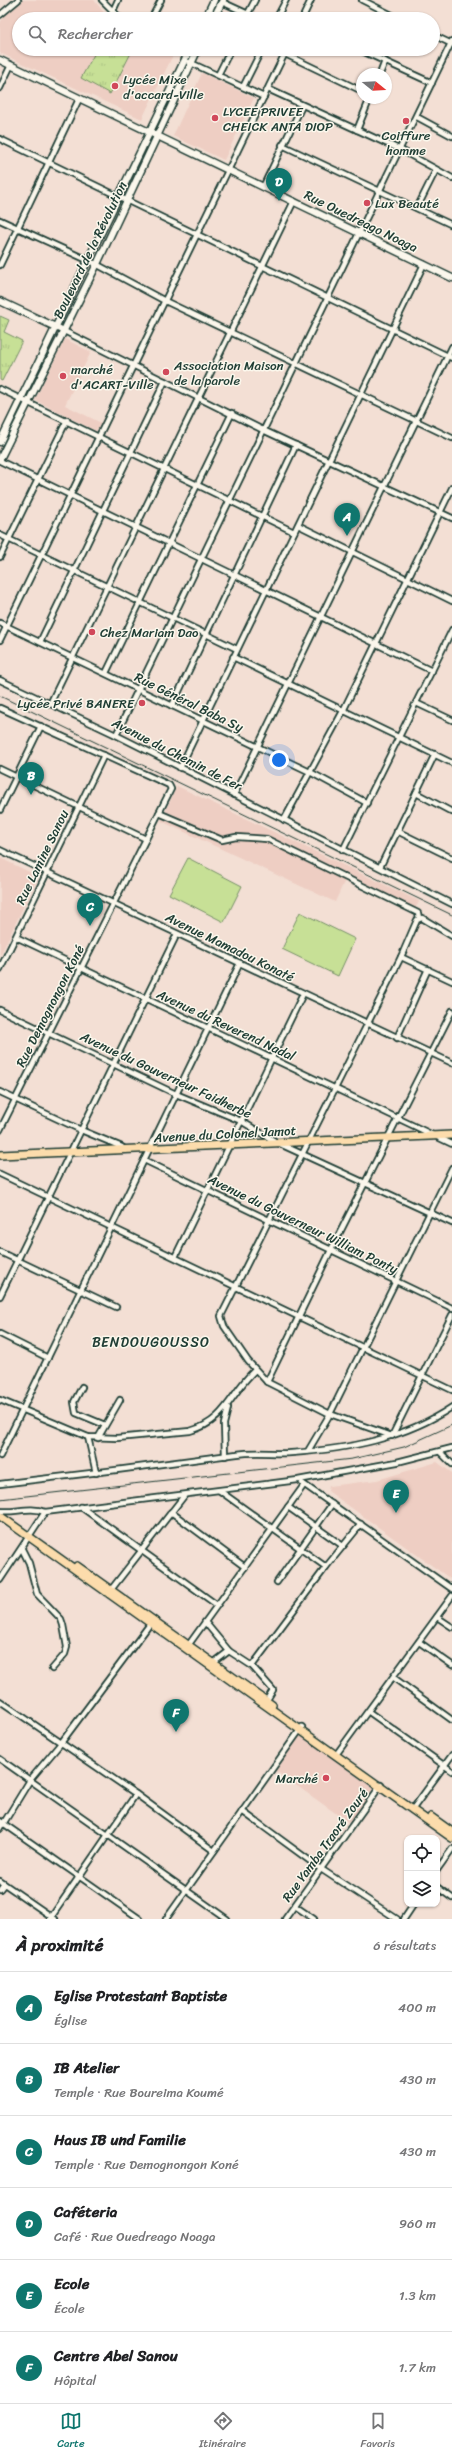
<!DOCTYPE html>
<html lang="fr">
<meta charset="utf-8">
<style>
body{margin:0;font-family:Sriracha,sans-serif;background:#f2f2f2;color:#202124}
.controls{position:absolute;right:12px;bottom:12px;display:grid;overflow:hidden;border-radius:8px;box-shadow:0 1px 3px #0004}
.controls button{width:36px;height:36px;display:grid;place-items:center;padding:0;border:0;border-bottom:1px solid #e0e0e0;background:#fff;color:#202124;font:20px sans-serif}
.compass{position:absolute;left:356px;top:68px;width:36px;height:36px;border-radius:50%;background:#fff;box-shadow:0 1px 3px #0004;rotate:108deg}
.you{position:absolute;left:279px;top:760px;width:14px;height:14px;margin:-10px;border:3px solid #fff;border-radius:50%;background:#1a73e8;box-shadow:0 0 0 6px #1a73e833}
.badge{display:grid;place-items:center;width:26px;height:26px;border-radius:50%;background:#0f766e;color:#fff;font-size:13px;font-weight:700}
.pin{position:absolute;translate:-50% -33px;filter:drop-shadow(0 1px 2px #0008)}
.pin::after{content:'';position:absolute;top:21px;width:14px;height:12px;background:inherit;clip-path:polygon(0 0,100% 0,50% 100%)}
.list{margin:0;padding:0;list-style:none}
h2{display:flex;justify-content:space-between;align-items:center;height:52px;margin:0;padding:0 16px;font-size:17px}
h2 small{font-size:13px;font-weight:400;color:#757577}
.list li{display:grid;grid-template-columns:26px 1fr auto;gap:12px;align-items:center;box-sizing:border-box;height:72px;padding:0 16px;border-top:1px solid #e0e0e0}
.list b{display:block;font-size:15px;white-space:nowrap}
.list p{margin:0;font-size:13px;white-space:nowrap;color:#757577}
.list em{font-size:13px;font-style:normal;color:#757577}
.icon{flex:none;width:22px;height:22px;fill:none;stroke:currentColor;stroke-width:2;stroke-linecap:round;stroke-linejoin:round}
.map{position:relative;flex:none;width:452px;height:1919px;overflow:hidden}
.search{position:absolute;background:#fff;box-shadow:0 1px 3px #0004;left:12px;right:12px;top:12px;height:44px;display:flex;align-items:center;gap:10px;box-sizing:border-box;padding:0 14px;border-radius:22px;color:#757577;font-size:15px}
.sheet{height:484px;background:#fff}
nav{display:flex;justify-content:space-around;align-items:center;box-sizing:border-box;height:56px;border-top:1px solid #e0e0e0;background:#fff;font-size:11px;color:#757577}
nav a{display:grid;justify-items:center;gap:2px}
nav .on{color:#0f766e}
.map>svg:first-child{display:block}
.built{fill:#eecec3}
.park{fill:url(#park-tufts);stroke:#738e65}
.pitch{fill:#c7e096;stroke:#738e65}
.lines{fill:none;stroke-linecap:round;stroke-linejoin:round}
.street-casing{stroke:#1f3d34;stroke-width:8}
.secondary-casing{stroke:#1f3d34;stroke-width:9}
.primary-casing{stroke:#1f3d34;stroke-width:10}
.street{stroke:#fbf7ec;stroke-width:4.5}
.secondary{stroke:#fbf7ec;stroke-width:6}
.primary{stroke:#fcdcac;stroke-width:7}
.rail{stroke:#1f3d34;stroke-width:1}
.poi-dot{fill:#d1495b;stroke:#fbf7ec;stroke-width:1.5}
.labels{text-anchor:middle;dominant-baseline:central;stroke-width:3;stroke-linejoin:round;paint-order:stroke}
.poi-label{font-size:13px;fill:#1f3d34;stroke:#fbf7ec;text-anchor:start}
.street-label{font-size:13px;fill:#1f3d34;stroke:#fbf7ec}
.neighbourhood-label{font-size:14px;letter-spacing:1px;fill:#1f3d34;stroke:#fbf7ec}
</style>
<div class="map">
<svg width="452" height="1919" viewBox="0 0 452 1919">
<defs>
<pattern id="park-tufts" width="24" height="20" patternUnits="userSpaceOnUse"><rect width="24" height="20" fill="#c7e096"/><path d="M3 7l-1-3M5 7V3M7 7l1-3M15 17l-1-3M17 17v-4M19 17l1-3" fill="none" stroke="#aac182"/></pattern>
</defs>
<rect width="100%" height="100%" fill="#f3dfd4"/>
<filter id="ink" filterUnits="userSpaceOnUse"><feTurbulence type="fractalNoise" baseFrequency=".025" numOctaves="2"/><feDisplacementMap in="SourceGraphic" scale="8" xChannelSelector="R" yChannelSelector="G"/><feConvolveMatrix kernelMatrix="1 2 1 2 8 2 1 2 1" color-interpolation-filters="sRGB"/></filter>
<g filter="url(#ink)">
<g class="built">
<path d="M23,0H94L109,19H19V49H171L175,51L142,119L0,53V23L9,9Z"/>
<path d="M202,73L254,98L224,160L173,136Z"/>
<path d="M65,339L91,352L65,405L101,423L96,431L35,400Z"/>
<path d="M177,786L419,901L413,913L345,880L335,902L161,821Z"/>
<path d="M0,858L38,876L0,956Z"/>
<path d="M437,1462L452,1473V1580L328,1491L329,1486L377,1480Z"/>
<path d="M301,1733L377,1787L351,1824L276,1771Z"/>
</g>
<g class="park">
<path d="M97,49H133L110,94L81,78Z"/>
<path d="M0,316L9,320L4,332L22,341L2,381L0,380Z"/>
</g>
<g class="pitch">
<path d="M188,858L242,886L224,922L169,894Z"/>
<path d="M300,912L355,939L338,976L282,949Z"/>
</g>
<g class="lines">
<defs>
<g id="street">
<path d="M102,0L121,19"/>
<path d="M362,0L400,19"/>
<path d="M222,2L259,19"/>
<path d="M112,13L118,0"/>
<path d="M0,15L18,0"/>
<path d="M151,19L161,0"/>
<path d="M245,19L255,0"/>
<path d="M276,19L286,0"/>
<path d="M302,19L311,0"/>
<path d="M433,35L452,44"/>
<path d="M182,49L195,55"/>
<path d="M358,49L432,83"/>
<path d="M285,54L362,91"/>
<path d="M189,62L264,97"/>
<path d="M380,74L385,61"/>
<path d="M218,75L231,49"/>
<path d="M243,87L262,49"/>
<path d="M0,88L11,65"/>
<path d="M268,89L401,150L452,178"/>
<path d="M417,117L452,136"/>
<path d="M357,130L370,98"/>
<path d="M0,139L452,358"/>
<path d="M282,145L452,225"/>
<path d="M263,187L302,106"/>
<path d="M417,208L436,170"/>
<path d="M0,220L96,264L165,301L452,438"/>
<path d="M0,265L79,99"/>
<path d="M64,331L263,430L452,518"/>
<path d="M0,389L294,532"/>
<path d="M0,461L432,671"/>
<path d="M298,525L452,601"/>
<path d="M0,535L237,649"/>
<path d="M0,557L67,420"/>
<path d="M0,623L310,772L367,803"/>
<path d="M0,640L287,49"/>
<path d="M40,642L165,381"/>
<path d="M233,657L452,763"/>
<path d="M106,673L232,413"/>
<path d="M0,680L116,735L452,904"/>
<path d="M416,703L452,720"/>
<path d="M50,704L294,201"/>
<path d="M172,706L296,445"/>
<path d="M0,708L169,785L171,789L0,1130"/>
<path d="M116,735L452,41"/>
<path d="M180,768L424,264"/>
<path d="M0,769L146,839"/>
<path d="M416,793L452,812"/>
<path d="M234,795L452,347"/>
<path d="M0,810L41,726"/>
<path d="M159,813L222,840L236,837L267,839L418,913L419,918"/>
<path d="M284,820L343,711L452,488"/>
<path d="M397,831L452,858"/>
<path d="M0,850L452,1063"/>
<path d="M343,850L452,630"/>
<path d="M380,867L435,754"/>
<path d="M452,936L422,918L417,920L401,957L221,1316L224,1326L248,1361L267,1382L330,1414L392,1436L452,1315"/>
<path d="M16,937L452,1144"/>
<path d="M401,957L452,981"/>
<path d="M0,969L104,755"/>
<path d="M0,1010L176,1094L241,1121L278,1143L452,1223"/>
<path d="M397,1038L428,969"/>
<path d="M0,1092L81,1130L122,1147"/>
<path d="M144,1160L452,1308"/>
<path d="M0,1174L452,1390"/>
<path d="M0,1252L116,1307"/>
<path d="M175,1257L303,994"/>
<path d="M0,1296L177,934"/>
<path d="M0,1334L48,1358"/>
<path d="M267,1382L331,1250L452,1011"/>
<path d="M82,1387L74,1402L76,1413L105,1425"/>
<path d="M0,1400L88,1437L117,1438L190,1431C227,1421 230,1393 255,1370"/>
<path d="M88,1437L96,1473"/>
<path d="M98,1438L120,1400"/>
<path d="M308,1451L330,1414L452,1168"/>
<path d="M440,1452L452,1464"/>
<path d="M0,1456L240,963"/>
<path d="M225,1456L224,1424L228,1408"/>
<path d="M302,1483L452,1589"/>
<path d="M0,1484C79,1475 158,1465 237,1454C255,1451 273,1454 291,1453C348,1449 404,1439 452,1407"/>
<path d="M220,1491L326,1567"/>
<path d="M81,1507L217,1605"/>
<path d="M288,1507L343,1546"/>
<path d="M0,1511C15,1513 30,1506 45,1512L298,1480L397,1462L452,1448"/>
<path d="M171,1512L245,1567"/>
<path d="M22,1549L29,1563L37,1594L61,1619L63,1625L67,1647L65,1654L52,1669"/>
<path d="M0,1580L45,1512"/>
<path d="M277,1582L332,1504"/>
<path d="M110,1591L184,1496"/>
<path d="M437,1617L452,1627"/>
<path d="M205,1622L229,1651L252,1666"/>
<path d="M419,1642L452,1665"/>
<path d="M187,1647L304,1485"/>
<path d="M212,1664L229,1651"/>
<path d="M394,1678L452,1720"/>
<path d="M0,1701L136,1794L214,1851"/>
<path d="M265,1703L273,1690L252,1666L326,1567L361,1524"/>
<path d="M369,1712L452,1771"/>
<path d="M338,1752L452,1596"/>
<path d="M0,1759L227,1919"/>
<path d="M412,1810L452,1755"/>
<path d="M242,1811L321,1869L397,1919"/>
<path d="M0,1821L140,1919"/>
<path d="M0,1829L30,1780L61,1743L150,1624"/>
<path d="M437,1870L452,1849"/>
<path d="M0,1881L55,1919"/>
<path d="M437,1887L452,1898"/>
<path d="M0,1889L4,1884"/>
<path d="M295,1906L314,1919"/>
<path d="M50,1919L136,1794"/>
<path d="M166,1919L302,1727"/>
<path d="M285,1919L381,1785"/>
<path d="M404,1919L414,1904"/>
</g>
<g id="secondary">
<path d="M205,19L214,0"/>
<path d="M213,19L223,0"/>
<path d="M0,60L452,278"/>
<path d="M0,301L64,331"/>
<path d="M0,442L190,49"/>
<path d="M0,459L98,262L198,49"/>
</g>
<g id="primary">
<path d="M0,1155L452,1135"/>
<path d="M0,1516L452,1838"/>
<path d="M77,1566L272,1705"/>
<path d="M431,1817L452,1832"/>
</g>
</defs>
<use href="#street" class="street-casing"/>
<use href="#secondary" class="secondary-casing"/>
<use href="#primary" class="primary-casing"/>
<use href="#street" class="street"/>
<use href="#secondary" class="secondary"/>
<use href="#primary" class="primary"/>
<g class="rail">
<path d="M0,696L452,915"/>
<path d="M0,1499L352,1459L404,1447L452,1425"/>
</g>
</g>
</g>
<g class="poi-dot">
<circle cx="115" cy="86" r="4"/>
<circle cx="215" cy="118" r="4"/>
<circle cx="406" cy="121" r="4"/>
<circle cx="367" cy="203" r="4"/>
<circle cx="166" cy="372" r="4"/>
<circle cx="63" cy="376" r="4"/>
<circle cx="92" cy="632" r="4"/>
<circle cx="142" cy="703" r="4"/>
<circle cx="326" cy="1778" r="4"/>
</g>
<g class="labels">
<g class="poi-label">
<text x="123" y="79">Lycée Mixe<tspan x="123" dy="15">d'accard-Ville</tspan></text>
<text x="223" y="111">LYCEE PRIVEE<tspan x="223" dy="15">CHEICK ANTA DIOP</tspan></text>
<text x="406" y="135" text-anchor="middle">Coiffure<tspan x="406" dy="15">homme</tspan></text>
<text x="375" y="203">Lux Beauté</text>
<text x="174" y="365">Association Maison<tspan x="174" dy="15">de la parole</tspan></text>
<text x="71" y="369">marché<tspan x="71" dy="15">d'ACART-Ville</tspan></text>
<text x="100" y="632">Chez Mariam Dao</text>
<text x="134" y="703" text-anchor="end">Lycée Privé BANERE</text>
<text x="318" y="1778" text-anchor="end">Marché</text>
</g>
<g class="street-label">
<text transform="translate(361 221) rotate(26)">Rue Ouedreago Noaga</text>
<text transform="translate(90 250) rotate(-64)">Boulevard de la Révolution</text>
<text transform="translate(189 702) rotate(26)">Rue Général Baba Sy</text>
<text transform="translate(177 754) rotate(27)">Avenue du Chemin de Fer</text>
<text transform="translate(42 857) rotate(-64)">Rue Lamine Sanou</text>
<text transform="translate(230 947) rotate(26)">Avenue Mamadou Konaté</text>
<text transform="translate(50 1006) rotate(-63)">Rue Demognongon Koné</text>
<text transform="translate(226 1025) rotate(25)">Avenue du Reverend Nadal</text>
<text transform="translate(166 1075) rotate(25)">Avenue du Gouverneur Faidherbe</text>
<text transform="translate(225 1134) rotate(-3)">Avenue du Colonel Jamot</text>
<text transform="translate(303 1224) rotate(26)">Avenue du Gouverneur William Ponty</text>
<text transform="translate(325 1845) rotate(-54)">Rue Yamba Traoré Zouré</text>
</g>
<g class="neighbourhood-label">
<text x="151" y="1342">BENDOUGOUSSO</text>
</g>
</g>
</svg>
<div class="controls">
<button><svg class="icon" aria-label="locate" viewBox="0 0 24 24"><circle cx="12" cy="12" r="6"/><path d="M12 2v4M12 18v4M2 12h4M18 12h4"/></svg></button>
<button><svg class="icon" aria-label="layers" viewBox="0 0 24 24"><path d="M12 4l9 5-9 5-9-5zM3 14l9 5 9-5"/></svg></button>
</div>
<svg class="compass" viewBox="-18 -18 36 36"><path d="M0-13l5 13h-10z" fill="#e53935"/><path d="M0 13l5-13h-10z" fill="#757577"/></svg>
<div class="you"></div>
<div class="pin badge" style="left:347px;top:536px">A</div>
<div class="pin badge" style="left:31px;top:795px">B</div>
<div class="pin badge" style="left:90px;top:926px">C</div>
<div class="pin badge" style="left:279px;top:201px">D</div>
<div class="pin badge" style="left:396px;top:1513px">E</div>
<div class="pin badge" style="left:176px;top:1732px">F</div>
<div class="search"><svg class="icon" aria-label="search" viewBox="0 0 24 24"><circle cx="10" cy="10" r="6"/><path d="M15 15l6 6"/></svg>Rechercher</div>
</div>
<section class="sheet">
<h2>À proximité<small>6 résultats</small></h2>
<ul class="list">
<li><span class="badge">A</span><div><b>Eglise Protestant Baptiste</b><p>Église</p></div><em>400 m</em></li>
<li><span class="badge">B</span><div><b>IB Atelier</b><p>Temple · Rue Boureima Koumé</p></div><em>430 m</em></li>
<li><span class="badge">C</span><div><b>Haus IB und Familie</b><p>Temple · Rue Demognongon Koné</p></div><em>430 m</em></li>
<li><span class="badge">D</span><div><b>Caféteria</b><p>Café · Rue Ouedreago Noaga</p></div><em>960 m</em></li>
<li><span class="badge">E</span><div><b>Ecole</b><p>École</p></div><em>1.3 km</em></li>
<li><span class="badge">F</span><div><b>Centre Abel Sanou</b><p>Hôpital</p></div><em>1.7 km</em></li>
</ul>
</section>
<nav>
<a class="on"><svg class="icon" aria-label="map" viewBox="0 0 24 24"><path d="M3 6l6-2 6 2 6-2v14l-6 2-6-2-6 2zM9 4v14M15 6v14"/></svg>Carte</a>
<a><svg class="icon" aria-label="directions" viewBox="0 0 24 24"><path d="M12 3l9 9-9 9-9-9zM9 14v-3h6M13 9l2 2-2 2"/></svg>Itinéraire</a>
<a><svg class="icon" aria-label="saved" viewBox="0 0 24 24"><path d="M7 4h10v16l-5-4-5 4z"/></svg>Favoris</a>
</nav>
